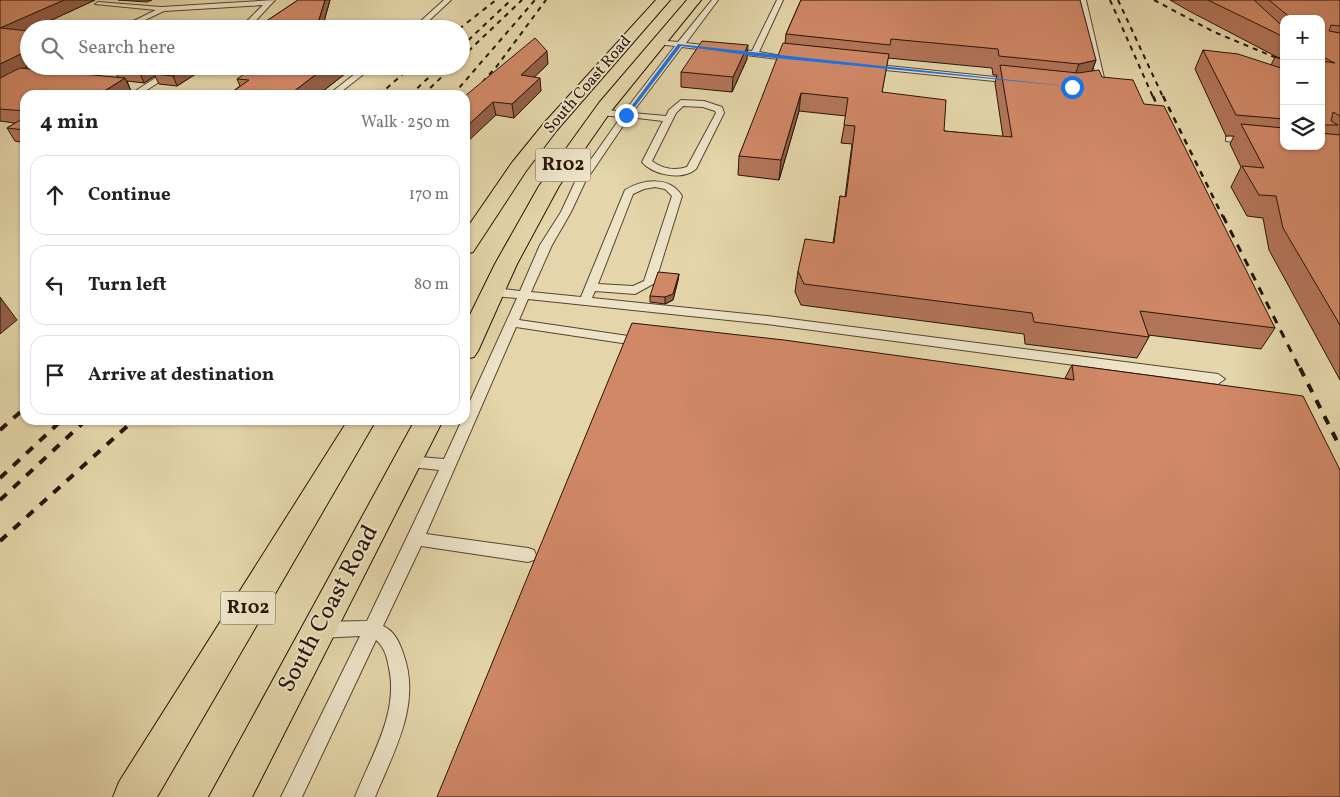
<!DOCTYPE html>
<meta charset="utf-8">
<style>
body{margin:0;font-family:Vollkorn,serif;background:#f6f6f6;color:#202124}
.controls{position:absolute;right:15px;top:15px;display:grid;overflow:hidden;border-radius:10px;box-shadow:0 1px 4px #0004}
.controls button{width:45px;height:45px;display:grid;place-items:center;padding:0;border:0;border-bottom:1px solid #e0e0e0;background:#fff;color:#202124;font:25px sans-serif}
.stop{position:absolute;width:15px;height:15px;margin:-11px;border:4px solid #1a73e8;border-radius:50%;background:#fff}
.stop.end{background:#1a73e8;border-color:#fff;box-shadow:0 1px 5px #0008}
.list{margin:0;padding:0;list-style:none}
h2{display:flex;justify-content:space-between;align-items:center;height:65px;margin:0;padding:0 20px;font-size:21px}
h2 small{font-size:16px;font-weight:400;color:#757577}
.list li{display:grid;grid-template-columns:32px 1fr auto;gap:15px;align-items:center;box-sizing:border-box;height:80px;margin:0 10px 10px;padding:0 10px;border:1px solid #e0e0e0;border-radius:15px}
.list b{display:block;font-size:19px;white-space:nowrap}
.list em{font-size:16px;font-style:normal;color:#757577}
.icon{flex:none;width:28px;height:28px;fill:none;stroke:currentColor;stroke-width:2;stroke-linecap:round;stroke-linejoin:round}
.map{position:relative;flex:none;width:1340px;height:797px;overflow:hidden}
.search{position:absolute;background:#fff;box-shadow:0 1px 4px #0004;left:20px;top:20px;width:450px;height:55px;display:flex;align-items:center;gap:12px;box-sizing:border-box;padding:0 18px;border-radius:28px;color:#757577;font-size:19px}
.panel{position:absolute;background:#fff;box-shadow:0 1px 4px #0004;left:20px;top:90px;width:450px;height:335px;border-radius:15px}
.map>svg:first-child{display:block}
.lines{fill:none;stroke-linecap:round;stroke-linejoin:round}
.service-casing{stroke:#574430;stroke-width:2}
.primary-casing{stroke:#281307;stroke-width:2}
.service{fill:#ede4c8;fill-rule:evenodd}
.primary{fill:#e4d6aa;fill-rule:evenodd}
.rail-far3{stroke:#281307;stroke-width:2;stroke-dasharray:5 5;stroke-linecap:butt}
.rail-far2{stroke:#281307;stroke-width:2.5;stroke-dasharray:6 6;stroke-linecap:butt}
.rail-far1{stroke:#281307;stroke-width:3;stroke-dasharray:8 8;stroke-linecap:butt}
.rail{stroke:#281307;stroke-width:4;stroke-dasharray:9 9;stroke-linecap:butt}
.wall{fill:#b37559;stroke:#281307;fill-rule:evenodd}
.shaded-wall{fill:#925f48;stroke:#281307}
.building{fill:#d08867;stroke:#281307}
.route{fill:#1a73e8}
.labels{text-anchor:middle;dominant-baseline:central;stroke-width:4;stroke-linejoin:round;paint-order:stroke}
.far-street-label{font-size:16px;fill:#281307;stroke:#ede4c8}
.shield{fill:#ede4c8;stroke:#635241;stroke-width:1}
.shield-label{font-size:19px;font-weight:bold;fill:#281307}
.near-street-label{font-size:24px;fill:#281307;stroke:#ede4c8}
</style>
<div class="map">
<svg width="1340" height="797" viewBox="0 0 1340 797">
<rect width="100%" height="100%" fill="#e4d6aa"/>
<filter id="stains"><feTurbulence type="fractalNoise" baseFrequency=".004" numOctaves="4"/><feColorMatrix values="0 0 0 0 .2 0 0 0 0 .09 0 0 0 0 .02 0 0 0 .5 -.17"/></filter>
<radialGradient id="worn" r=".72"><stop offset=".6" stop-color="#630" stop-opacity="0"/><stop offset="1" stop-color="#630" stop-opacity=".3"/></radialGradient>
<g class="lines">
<defs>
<g id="service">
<path d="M275,0L248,29H239L263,5L164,11L126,29H117L156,10L95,4L98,2L161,7Z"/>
<path d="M444,0H451L420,29H412Z"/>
<path d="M712,0H718L686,43L752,51L777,0H783L759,52L799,59L795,61L682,47L632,113L666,116L669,110L681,100L704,101L722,107L724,113L696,169C682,181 653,175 642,162L663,121L629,117L585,182L571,212L552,245L531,292L581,297L625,190C644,179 670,176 682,196L655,283L635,294L595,291L592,298L767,316L1218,374L1225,379L1218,384L767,324L528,299L519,320L642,338L648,342L642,346L516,327L426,534L528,548L534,550L536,555L534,560L528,562L421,546L383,626C394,631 399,641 403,653C422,703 394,751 375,797H355C371,756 399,713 389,668C387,657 385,648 376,640L302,797H281L360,636L319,638L313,636L310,630L313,624L319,622L367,621L439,470L402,466L400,462L402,458L407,456L444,459L462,420H465V412L517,298L494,296L488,292L494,288L520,291L540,245L561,212L575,182L621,117L601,115L597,112L601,109L624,112L675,46L656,44V40L678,42ZM683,106L703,107L715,111L716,113L687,167C675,171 662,169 652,161L676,113ZM655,187L665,189L672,196L644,281L633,286L598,284L633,194L644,189Z"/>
<path d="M1080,0H1086L1104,78L1092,85L1088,83L1096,77Z"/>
<path d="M869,64L1014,79L1018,81L1014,83L866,68L865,66Z"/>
<path d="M42,66H53L0,93V88Z"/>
<path d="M174,66H184L139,95H129Z"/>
<path d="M365,66H374L337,95H328Z"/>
<path d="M1229,136L1284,142V146H1288L1284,148L1226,141V137Z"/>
</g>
<g id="primary">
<path d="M656,0H670L557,130L526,171L473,252L465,254V231L511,164L545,122Z"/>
<path d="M687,0H701L611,111L559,186L517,264L478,351L474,357L465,359V325L495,264L539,186L599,103Z"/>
<path d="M348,420H376L157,797H113L119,782Z"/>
<path d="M415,420H443L252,797H209Z"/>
</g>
</defs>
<use href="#service" class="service-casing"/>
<use href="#primary" class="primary-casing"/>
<use href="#service" class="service"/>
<use href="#primary" class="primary"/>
<g class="rail-far3">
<path d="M1110,0L1153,97"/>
<path d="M1118,0L1163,97"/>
<path d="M1154,0L1214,32L1284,61"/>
<path d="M459,29L496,0"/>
<path d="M461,47L511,0"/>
<path d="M461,58L522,0"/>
<path d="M379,95L412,66"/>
<path d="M410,95L441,66"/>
<path d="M423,95L453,66"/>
<path d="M453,95L535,0"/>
<path d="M469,97L497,66L546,0"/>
</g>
<g class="rail-far2">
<path d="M1153,96L1163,118"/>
<path d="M1163,96L1223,217"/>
<path d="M465,101L470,96"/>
</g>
<path class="rail-far1" d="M1223,216L1300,369"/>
<g class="rail">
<path d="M1300,368L1340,447"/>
<path d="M0,430L25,408"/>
<path d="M0,478L62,420"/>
<path d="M0,500L86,420"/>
<path d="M0,541L134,420"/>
</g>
</g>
<g class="wall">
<path d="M0,0H95L32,29H29V30L28,31L29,66L23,69L118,78L115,71L208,66L177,86L159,84L155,76L144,83L127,81L131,91L25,95V143L15,141L7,128L15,123L0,121Z"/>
<path d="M118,0H152L147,2Z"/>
<path d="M298,0H330L322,28L326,29H267L265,22Z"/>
<path d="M801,0L1096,60L1092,71L1144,104L1275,328L1261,349L1148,335L1149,337L1137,358L1025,344L1024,334L801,305L795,292L798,271L833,243L840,196L845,197L852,144L841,143L846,116L799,111L779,180L738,175L739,156L785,43L786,34ZM888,58L992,68L993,75H997L995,83L1003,137L944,131L882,92Z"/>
<path d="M1170,0H1340V380L1269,250L1263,218L1247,216L1231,187L1241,167L1230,144L1234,136H1226L1195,69L1203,50L1271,65L1275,57H1277L1189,11ZM1284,19H1321V146H1284Z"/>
<path d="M747,59L732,92L681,87V72Z"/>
<path d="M548,64L534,77L541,91L514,118L496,115L465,96Z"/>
<path d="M355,66L318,95H228L240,86L237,79Z"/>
<path d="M679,274L678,280L673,300L665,304L650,302V296Z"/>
<path d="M1072,365L1340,470L1065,378Z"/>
</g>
<g class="shaded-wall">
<path d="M64,0H95L32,29H29V30L7,40L0,28Z"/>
<path d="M325,0H330L322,29H318L317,26Z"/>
<path d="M748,45L747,59L732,92L733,77Z"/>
<path d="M29,50V66L9,76L0,86V64Z"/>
<path d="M547,51L548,64L523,88L521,75Z"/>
<path d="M1096,60L1089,79L1072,83L1079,64Z"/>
<path d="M151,66H170L155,74V76L144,83L140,73Z"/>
<path d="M189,66H208L177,86L173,76Z"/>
<path d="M327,66H355L318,95H289Z"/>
<path d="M125,78L131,91L126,95H98Z"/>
<path d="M540,78L541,91L514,118L512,104Z"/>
<path d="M801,93L799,111L779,180L781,160Z"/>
<path d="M493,102L496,115L465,144V128Z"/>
<path d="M679,274L678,280L673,300L665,304V297Z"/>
<path d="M0,297L17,320L0,334Z"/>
</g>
<g class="building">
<path d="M0,0H64L0,28Z"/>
<path d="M298,0H325L317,26L265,22Z"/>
<path d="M801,0H1080L1096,60L1079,64L999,56L998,49L891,39L890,45L786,34Z"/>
<path d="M1208,0H1254L1279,23L1284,25V37Z"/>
<path d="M1269,0H1340V26L1331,25L1329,31L1340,33V116L1333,112L1331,121L1338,125H1321V61L1335,63L1321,56V19H1292Z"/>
<path d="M191,27L207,29H189Z"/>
<path d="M0,28L29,31V50L0,64Z"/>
<path d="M535,38L547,51L521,75L540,78L512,104L493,102L465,128V96Z"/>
<path d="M702,41L748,45L733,77L681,72Z"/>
<path d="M783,43L889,54L882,92L946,100L944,131L1012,137L1000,65L1078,73L1099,70L1102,77L1133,80L1144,104L1164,106L1275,328L1140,311L1149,337L1034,322L1032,313L804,284L798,271L805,239L834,243L840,196L846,197L855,126L844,125L848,98L801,93L781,160L739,156Z"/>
<path d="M1203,50L1238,54L1284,69V119L1236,115Z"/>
<path d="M1275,57L1284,58V60Z"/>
<path d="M123,66H151L140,73L115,71Z"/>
<path d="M168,66H189L173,76L155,74Z"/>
<path d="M256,66H327L289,95H228L249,80L237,79Z"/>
<path d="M20,68L125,78L98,95H25V111L0,109V78Z"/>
<path d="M25,117V130L7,128Z"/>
<path d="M1241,124L1284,128V146H1321V133L1340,135V325L1283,228L1276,196L1259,195L1242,166L1264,168Z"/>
<path d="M658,272L679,274L673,294L665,297L650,296Z"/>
<path d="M632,323L784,340L1074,380L1072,365L1303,396L1340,470V797H437Z"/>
</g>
<path class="route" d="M678,44L1075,87L754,56L681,46L628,116H624Z"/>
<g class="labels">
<g class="far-street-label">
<text transform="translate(588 85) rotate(-49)">South Coast Road</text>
</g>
<g class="shield">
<rect x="535.5" y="148.5" width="55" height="33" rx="4"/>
<rect x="220.5" y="591.5" width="55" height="33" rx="4"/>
</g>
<g class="shield-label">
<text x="563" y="165">R102</text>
<text x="248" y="608">R102</text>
</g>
<g class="near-street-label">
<text transform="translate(329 609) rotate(-62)">South Coast Road</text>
</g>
</g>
<rect width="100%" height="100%" filter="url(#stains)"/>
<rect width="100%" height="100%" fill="url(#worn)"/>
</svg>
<div class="controls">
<button>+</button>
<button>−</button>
<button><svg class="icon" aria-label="layers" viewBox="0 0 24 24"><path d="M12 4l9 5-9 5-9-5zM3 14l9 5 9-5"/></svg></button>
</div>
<div class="stop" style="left:1072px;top:87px"></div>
<div class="stop end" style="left:626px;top:115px"></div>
<div class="search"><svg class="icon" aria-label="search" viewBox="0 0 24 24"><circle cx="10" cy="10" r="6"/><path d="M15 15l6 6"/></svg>Search here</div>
<section class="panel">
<h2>4 min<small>Walk · 250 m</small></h2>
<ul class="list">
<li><svg class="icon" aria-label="ahead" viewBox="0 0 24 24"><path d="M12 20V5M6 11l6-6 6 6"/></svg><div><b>Continue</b></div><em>170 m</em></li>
<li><svg class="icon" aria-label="left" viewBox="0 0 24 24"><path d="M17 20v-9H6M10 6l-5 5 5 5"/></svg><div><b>Turn left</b></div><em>80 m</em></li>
<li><svg class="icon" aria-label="arrive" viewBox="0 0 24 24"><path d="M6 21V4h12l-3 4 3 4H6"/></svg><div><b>Arrive at destination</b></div></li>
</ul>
</section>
</div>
